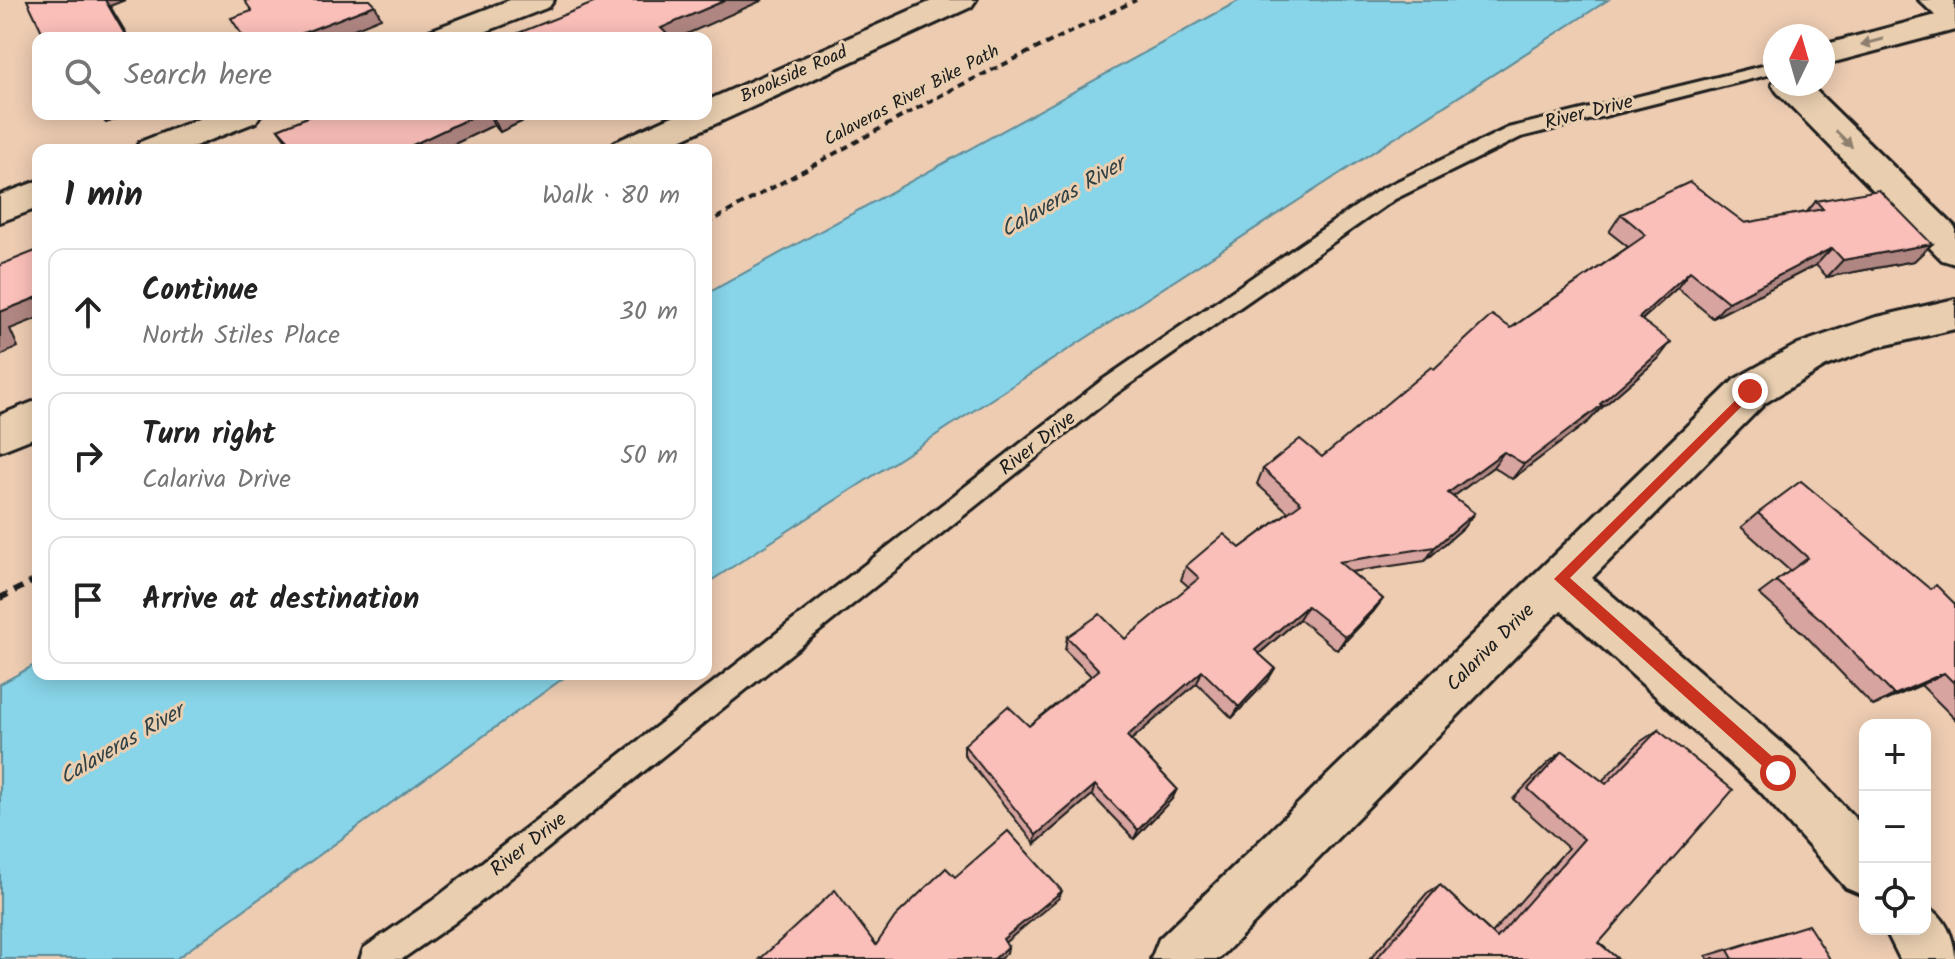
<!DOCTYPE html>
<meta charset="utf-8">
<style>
body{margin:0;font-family:Kalam,sans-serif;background:#f2f2f2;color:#222}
.controls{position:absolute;right:24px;bottom:24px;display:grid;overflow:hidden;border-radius:16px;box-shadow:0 4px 20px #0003}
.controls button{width:72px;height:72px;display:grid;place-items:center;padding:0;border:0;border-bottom:2px solid #e0e0e0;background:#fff;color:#222;font:40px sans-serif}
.compass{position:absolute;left:1763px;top:24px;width:72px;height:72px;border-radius:50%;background:#fff;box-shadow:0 4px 20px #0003;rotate:5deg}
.stop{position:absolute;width:24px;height:24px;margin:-18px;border:6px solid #c8321e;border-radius:50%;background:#fff}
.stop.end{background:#c8321e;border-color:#fff;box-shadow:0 2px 8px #0008}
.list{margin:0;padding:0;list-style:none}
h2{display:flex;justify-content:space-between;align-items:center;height:104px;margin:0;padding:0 32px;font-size:34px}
h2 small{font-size:26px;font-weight:400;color:#767676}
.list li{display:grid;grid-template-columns:52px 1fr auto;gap:24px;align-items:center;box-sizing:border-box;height:128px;margin:0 16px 16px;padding:0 16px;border:2px solid #e0e0e0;border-radius:16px}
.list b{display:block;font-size:30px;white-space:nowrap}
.list p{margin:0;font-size:26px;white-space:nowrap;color:#767676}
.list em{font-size:26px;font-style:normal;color:#767676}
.icon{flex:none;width:44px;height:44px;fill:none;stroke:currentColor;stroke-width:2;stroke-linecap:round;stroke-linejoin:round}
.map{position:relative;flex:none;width:1955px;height:959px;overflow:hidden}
.search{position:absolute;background:#fff;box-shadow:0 4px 20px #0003;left:32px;top:32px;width:680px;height:88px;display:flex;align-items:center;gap:20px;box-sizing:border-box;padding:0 28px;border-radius:16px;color:#767676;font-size:30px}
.panel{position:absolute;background:#fff;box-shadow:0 4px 20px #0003;left:32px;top:144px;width:680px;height:536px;border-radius:16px}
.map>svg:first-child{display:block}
.water{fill:#88d4e8;stroke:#5d8a96;stroke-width:2}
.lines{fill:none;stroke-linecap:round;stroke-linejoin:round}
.service-casing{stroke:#1c1c1c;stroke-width:6}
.minor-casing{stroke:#1c1c1c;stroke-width:6}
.tertiary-casing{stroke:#1c1c1c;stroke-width:6}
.motorway-casing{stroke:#1c1c1c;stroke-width:6}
.path-far1{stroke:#1c1c1c;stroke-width:4;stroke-dasharray:7 5;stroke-linecap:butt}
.path{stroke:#1c1c1c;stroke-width:6;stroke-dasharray:9 7;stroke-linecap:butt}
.service{fill:#e9cfb0;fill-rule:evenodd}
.minor{fill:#e9cfb0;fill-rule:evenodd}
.tertiary{fill:#e9cfb0;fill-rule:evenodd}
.motorway{fill:#e9cfb0;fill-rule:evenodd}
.wall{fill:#d8a49f;stroke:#1c1c1c;stroke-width:2}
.shaded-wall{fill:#b08682;stroke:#1c1c1c;stroke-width:2}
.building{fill:#fbbfb9;stroke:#1c1c1c;stroke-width:2}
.oneway{fill:#8d7e6d}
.route{fill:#c8321e}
.labels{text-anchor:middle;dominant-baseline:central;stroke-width:6;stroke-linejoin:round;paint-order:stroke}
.far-street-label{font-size:18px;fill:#1c1c1c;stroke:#e9cfb0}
.street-label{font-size:20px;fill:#1c1c1c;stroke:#e9cfb0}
.water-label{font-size:22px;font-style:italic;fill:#324145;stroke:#e9cfb0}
</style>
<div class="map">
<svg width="1955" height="959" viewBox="0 0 1955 959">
<rect width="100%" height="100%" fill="#edccb2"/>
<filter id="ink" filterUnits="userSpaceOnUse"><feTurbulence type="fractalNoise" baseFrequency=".0125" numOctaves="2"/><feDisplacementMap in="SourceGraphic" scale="16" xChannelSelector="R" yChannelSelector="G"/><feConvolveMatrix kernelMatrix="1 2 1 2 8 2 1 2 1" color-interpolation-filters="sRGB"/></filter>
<g filter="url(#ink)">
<g class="water">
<path d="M1240,0H1608L706,584V294Z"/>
<path d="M38,663V674H569L176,959H0V684Z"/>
</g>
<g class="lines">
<defs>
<path id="service" d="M1775,63V73L1521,137L1395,199L1117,393L454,923L402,959H360L364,948L432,901L1101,381L1381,189L1508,128Z"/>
<g id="minor">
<path d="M510,0H554L549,7L469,38H424L429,31Z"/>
<path d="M211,114H261L256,122L185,150H134L140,142Z"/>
<path d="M38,181V208L0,222V195Z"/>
<path d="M1955,299V329L1878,347L1826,366L1765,403L1592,578L1796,755L1865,829V896L1846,888L1760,791L1561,610L1219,959H1151L1159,939L1735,379L1798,344L1873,318Z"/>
<path d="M1925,906C1945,914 1955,939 1955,959H1900L1885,929H1925Z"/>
</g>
<g id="tertiary">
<path d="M934,0H976L971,7L658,150H609L615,142L677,114H706V101Z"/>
<path d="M1955,10V30L1823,65V45Z"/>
<path d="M1775,80V84H1809L1955,227V264L1942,260L1777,92L1772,84Z"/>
<path d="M38,400V436L0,451V415Z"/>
</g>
<path id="motorway" d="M1919,0H1954L1955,27L1944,24Z"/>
</defs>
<use href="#service" class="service-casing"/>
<use href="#minor" class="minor-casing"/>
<use href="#tertiary" class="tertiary-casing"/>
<use href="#motorway" class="motorway-casing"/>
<path class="path-far1" d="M706,224L947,92L1136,0"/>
<path class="path" d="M0,598L38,579"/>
<use href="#service" class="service"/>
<use href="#minor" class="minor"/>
<use href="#tertiary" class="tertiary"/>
<use href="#motorway" class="motorway"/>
</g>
<g class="wall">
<path d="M315,114H538L500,132L494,125L442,150H273L288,143L278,129Z"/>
<path d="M1816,201L1932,244L1914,261L1827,277L1816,265L1713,318L1677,288L1642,320L1658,359L1598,411L1589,421L1512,479L1493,467L1453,497L1474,513L1463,528L1425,561L1351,572L1383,599L1373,612L1337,650L1299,619L1259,654L1275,668L1268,680L1232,718L1197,683L1131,740L1177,789L1172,799L1134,839L1092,795L1035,844L964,755V745L1029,726L1091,676L1065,650L1067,637L1125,639L1189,587L1181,580L1186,566L1240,548L1288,512L1257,484L1263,469L1322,457L1434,369L1511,328L1628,247L1609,232L1621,214L1745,223L1807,212Z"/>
<path d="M1758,513L1930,589L1955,604V719L1921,685L1873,706L1804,634L1759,594L1790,571L1741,527Z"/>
<path d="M1658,730L1599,943L1618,959H1370L1427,893L1440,885L1492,933L1568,848L1513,799L1548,763L1563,751L1602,781L1640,742Z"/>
<path d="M1784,932L1830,959H1708L1706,956Z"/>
</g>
<g class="shaded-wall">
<path d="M105,0H125L110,6L129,38H127Z"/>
<path d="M726,0H763L678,38H664L661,28Z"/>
<path d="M375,5L381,18L332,38H290Z"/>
<path d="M98,114H130L106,123Z"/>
<path d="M478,114H489L494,125L442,150H402Z"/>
<path d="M499,114H538L500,132L493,117Z"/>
<path d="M1932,244L1914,261L1827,277L1843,260Z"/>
<path d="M1832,248L1816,265L1713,318L1728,302Z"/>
<path d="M1690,271L1677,288L1626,334L1639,318Z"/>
<path d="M38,297V318L10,329L18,347L0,356V312Z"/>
<path d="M1671,342L1658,359L1598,411L1589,421L1512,479L1524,464L1600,404Z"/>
<path d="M1504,452L1493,467L1438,508L1448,493Z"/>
<path d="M1474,513L1463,528L1425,561L1435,547Z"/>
<path d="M1383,599L1373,612L1337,650L1346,637Z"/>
<path d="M1307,606L1299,619L1248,663L1255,650Z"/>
<path d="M1275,668L1268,680L1232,718L1239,707Z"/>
<path d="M1202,671L1197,683L1123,747L1127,736Z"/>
<path d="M1944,673L1921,685L1873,706L1894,695Z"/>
<path d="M1095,785L1092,795L1035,844L1036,835Z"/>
<path d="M1177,789L1172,799L1134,839L1138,830Z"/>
<path d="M1062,891L1059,898L1002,945L1003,939Z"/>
<path d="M1008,947L1007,953L1000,959H994Z"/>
</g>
<g class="building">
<path d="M27,0H105L127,38H45Z"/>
<path d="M244,0H370L375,5L290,38H244L231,18L252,11Z"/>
<path d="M601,0H726L661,28L671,38H506Z"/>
<path d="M315,114H478L402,150H273L290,142L278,129Z"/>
<path d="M1690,182L1745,223L1823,209L1816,201L1879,190L1932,244L1843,260L1832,248L1728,302L1690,271L1639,318L1671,342L1600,404L1602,405L1524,464L1504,452L1448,493L1474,513L1435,547L1339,562L1383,599L1346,637L1307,606L1255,650L1275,668L1239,707L1202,671L1127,736L1177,789L1138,830L1095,785L1036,835L964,745L1008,706L1029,726L1099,670L1067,637L1100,614L1125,639L1199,578L1186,566L1224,534L1240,548L1301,503L1263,469L1300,439L1322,457L1431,367L1434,369L1492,315L1511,328L1646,235L1621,214Z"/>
<path d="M38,250V297L0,312V265Z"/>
<path d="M1801,481L1930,589L1936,585L1955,604V684L1944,673L1894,695L1824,622L1776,581L1808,558L1758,513Z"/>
<path d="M1658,730L1733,790L1599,943L1618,959H1376L1440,885L1497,938L1584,839L1528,789L1563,751L1606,784Z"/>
<path d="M1008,831L1062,891L1003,939L1008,947L994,959H760L835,890L876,945L895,917L946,868L955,877Z"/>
<path d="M1808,925L1830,959H1733L1728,950Z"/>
</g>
<defs><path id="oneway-solid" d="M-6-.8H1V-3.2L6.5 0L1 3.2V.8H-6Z" transform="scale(2)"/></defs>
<g class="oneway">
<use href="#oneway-solid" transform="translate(1872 42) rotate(165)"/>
<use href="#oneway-solid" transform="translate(1844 139) rotate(45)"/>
</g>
</g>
<path class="route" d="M1750,386L1754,388V394L1570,578L1784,767L1786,773L1778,780L1554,579Z"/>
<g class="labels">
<g class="far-street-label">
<text transform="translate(794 75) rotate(-24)">Brookside Road</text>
<text transform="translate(912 96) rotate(-28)">Calaveras River Bike Path</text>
</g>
<g class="street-label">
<text transform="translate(1589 113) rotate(-14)">River Drive</text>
<text transform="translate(1038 444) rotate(-38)">River Drive</text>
<text transform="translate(1491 648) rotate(-45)">Calariva Drive</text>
<text transform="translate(529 845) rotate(-38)">River Drive</text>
</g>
<g class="water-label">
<text transform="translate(1063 198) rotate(-30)">Calaveras River</text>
<text transform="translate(122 745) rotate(-30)">Calaveras River</text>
</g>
</g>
</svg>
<div class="controls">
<button>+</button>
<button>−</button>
<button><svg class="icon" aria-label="locate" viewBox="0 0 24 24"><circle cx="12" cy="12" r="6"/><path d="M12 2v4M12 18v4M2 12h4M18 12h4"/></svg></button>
</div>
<svg class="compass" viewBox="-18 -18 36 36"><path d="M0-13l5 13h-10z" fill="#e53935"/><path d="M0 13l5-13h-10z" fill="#767676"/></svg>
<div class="stop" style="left:1778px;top:773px"></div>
<div class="stop end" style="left:1750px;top:391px"></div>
<div class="search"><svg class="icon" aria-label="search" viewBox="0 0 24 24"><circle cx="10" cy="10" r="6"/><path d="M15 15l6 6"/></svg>Search here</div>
<section class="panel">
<h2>1 min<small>Walk · 80 m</small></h2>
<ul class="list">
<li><svg class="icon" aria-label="ahead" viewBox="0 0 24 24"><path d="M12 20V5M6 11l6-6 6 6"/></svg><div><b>Continue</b><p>North Stiles Place</p></div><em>30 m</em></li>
<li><svg class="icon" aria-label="right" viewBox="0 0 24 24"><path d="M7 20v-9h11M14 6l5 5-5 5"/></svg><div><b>Turn right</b><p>Calariva Drive</p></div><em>50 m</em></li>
<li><svg class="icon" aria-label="arrive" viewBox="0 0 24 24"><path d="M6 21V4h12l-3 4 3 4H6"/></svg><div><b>Arrive at destination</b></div></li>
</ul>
</section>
</div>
